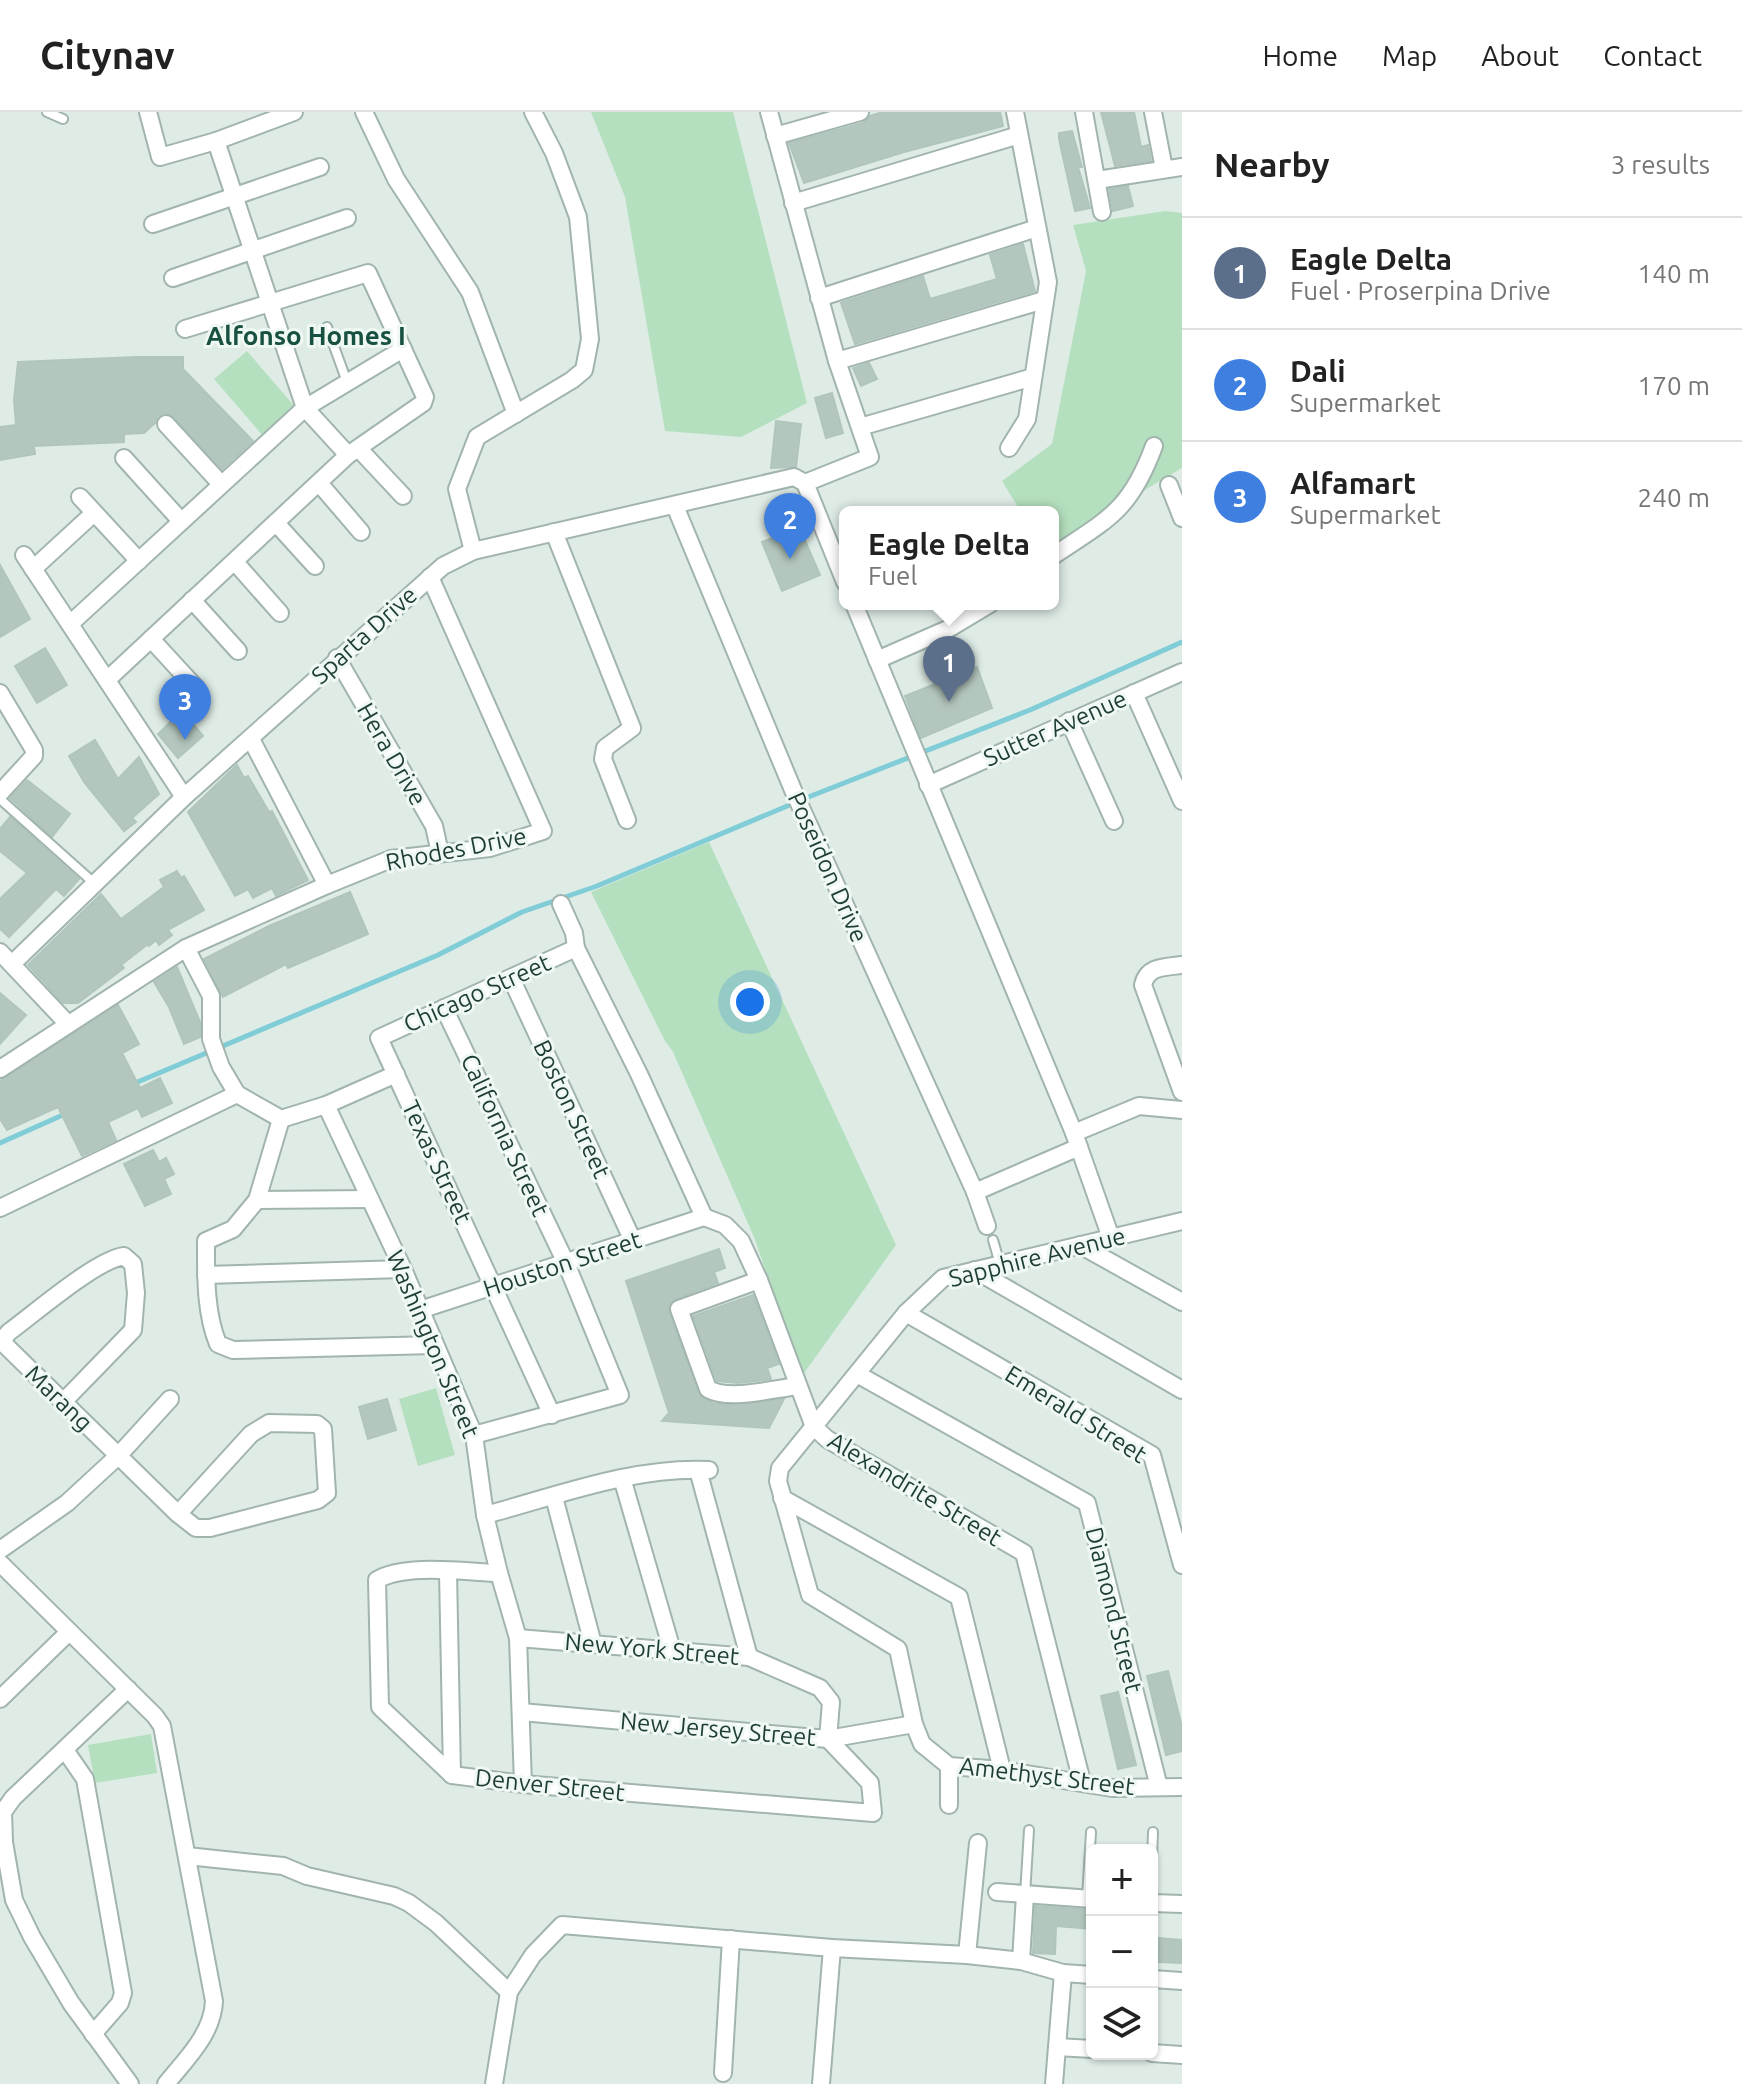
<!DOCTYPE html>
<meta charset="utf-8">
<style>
body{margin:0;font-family:Ubuntu,sans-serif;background:#f6f6f6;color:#222}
.controls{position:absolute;right:24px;bottom:24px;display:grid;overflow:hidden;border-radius:12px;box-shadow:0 2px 6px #0004}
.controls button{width:72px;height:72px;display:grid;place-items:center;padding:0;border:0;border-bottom:2px solid #e0e0e0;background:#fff;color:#222;font:40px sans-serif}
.you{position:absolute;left:750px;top:890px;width:28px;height:28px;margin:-20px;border:6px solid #fff;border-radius:50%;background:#1a73e8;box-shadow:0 0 0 12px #1a73e833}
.badge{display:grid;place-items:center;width:52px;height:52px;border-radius:50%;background:#d93025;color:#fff;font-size:26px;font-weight:700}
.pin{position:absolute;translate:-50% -66px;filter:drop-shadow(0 2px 4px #0008)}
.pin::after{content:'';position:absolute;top:42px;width:28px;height:24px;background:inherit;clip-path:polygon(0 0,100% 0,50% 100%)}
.popup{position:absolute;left:839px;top:394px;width:220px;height:104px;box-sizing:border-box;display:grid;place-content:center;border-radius:12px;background:#fff;filter:drop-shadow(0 2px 6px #0005);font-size:26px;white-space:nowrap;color:#767676}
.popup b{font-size:30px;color:#222}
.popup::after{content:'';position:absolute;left:50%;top:100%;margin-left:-16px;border:16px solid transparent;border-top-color:#fff}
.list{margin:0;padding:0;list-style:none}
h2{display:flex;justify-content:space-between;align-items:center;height:104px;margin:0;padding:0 32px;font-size:34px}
h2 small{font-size:26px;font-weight:400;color:#767676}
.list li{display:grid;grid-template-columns:52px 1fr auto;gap:24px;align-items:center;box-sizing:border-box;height:112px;padding:0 32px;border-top:2px solid #e0e0e0}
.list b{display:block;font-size:30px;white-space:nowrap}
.list p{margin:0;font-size:26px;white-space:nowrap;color:#767676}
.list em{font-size:26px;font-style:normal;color:#767676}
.icon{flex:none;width:44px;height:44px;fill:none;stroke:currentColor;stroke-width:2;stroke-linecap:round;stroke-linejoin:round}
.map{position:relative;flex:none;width:1182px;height:1972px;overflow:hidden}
header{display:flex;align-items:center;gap:48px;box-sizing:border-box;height:112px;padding:0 40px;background:#fff;border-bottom:2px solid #e0e0e0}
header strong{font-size:38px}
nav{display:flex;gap:44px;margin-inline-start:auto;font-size:28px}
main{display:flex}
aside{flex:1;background:#fff}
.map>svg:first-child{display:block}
.green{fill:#b5e0bf}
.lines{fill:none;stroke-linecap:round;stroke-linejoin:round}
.stream{stroke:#80ccd7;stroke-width:5}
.building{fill:#b4c7be;stroke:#b0c6bc;stroke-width:2}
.service-casing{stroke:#a1b4ad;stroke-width:12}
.minor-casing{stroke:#a1b4ad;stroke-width:20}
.service{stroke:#fff;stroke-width:8}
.minor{stroke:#fff;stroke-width:16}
.labels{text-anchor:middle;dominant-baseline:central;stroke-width:6;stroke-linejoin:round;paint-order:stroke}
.street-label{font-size:24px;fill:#1e3d34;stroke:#eff8f3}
.neighbourhood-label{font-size:26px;font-weight:bold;fill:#185142;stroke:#eff8f3}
</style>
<header>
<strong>Citynav</strong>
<nav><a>Home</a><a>Map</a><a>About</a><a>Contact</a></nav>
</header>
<main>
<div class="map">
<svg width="1182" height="1972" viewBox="0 0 1182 1972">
<rect width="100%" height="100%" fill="#dfece6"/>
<g class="green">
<path d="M591,0H733L807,291L741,325L665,319L625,85Z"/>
<path d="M1165,99L1182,101V356L1053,432V400H1021L1002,369L1052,332L1086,159L1073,113Z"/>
<path d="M247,239L296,296L263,324L214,267Z"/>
<path d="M709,730L896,1133L802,1264L754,1125L673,940L665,929L591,780Z"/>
<path d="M436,1276L455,1343L418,1354L399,1287Z"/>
<path d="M151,1622L157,1661L95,1671L88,1633Z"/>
</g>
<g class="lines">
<g class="stream">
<path d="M133,972L438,843L522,800L597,774L811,684L1030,598L1182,530"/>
<path d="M0,1031L65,1002"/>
</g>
</g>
<g class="building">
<path d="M883,0H1000L1003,14L904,40L804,71L789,31L863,11L870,4Z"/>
<path d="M1101,0H1134L1141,35L1148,33L1151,49L1115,54Z"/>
<path d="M1072,19L1082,55H1078L1090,96L1075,99L1059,27V21Z"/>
<path d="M1128,74L1133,94L1113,99L1109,77Z"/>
<path d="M1023,132L1035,179L855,232L841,191L923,164L930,187L997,167L990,143Z"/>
<path d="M137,245H183V257L253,329L222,357L174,305L164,301L158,304L155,311L144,321L124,322V330L34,334L35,342L0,348V315L16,313L14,288L18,250Z"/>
<path d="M869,251L877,267L861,274L853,256Z"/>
<path d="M832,281L843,321L826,326L815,286Z"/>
<path d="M776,309L801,312L796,355L771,356Z"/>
<path d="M799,415L820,463L782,479L762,430Z"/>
<path d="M0,453L30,507L0,525Z"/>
<path d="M45,536L67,573L37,591L15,554Z"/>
<path d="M977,555L992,596L921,626L905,584Z"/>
<path d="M182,599L203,624L178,646L158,622Z"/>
<path d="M95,628L118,667L139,645L159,682L132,706L136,710L124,719L84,670L69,644Z"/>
<path d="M237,653L244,666L248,664L269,700L272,699L308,768L276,784L272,776L253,786L248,777L235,784L188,700Z"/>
<path d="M27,668L70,702L52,725L10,686Z"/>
<path d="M10,705L79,767L64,784L56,777L9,825L0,817V787L27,761L0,739V717Z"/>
<path d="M177,759L181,766L184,764L204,798L168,818L172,823L159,833L156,828L149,834L148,832L121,853L124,856L78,891H63L28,853L101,782L121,807L164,775L160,768Z"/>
<path d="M350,780L368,822L288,856L286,852L223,885L204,847L269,814Z"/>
<path d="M177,855L200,910V925L184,932L169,895L154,870Z"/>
<path d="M0,881L26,903L0,932Z"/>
<path d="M118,893L139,932L122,941L140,976L160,966L172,991L142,1005L138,996L108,1010L116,1028L82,1044L58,995L7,1018L0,1007V969Z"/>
<path d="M153,1038L159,1050L166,1046L174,1062L164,1067L171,1082L145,1094L124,1052Z"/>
<path d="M719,1137L725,1156L714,1160L718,1171L675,1187L668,1194L669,1201L700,1284L713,1291L727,1293L784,1287L769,1316L662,1309L669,1301L626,1169Z"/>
<path d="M753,1183L779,1252L767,1256L771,1267L739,1271L717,1269L693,1204Z"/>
<path d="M387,1287L396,1318L368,1327L359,1295Z"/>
<path d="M1168,1559L1182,1615V1639L1166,1643L1147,1564Z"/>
<path d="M1118,1580L1136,1653L1118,1657L1101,1584Z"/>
<path d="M1035,1794L1092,1798V1817L1056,1814L1055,1842L1033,1841Z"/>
<path d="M1159,1826L1182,1828V1851L1158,1850Z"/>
</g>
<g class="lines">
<defs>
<g id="service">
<path d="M47,0L63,7"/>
<path d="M327,215L347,270"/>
<path d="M0,687L94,771"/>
<path d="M993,1128L1000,1152"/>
<path d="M1152,1747L1153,1720"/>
<path d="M1025,1783L1029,1718"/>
<path d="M1087,1786L1091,1720"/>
</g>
<g id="minor">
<path d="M148,0L160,45L216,29L294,0"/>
<path d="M364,0L396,67L470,180L516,302"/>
<path d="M769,0L837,249L870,345L805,371"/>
<path d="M1084,0L1102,100"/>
<path d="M1153,0L1164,57"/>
<path d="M775,24L860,0"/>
<path d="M216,29L305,296L348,343"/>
<path d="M1097,68L1182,55"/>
<path d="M793,91L1019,23"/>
<path d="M153,112L320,55"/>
<path d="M173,166L347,106"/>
<path d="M819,186L1037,116"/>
<path d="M837,249L1044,188"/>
<path d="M166,312L221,372"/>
<path d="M860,315L1033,265"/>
<path d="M1009,336L1027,307L1048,170L1015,0"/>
<path d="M359,337L403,384"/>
<path d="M124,346L181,409"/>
<path d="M319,371L361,420"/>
<path d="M805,371L845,470"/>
<path d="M1169,373L1182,406"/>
<path d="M80,385L139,449"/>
<path d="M675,394L793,678L975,1080L987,1114"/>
<path d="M276,411L315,454"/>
<path d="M554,420L632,616L605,636L603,647L627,708"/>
<path d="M473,439L457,377L477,325L572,268L584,258L590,227L578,105L554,41L533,0"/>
<path d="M24,443L184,685"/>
<path d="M1053,444C1108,407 1130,399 1154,334"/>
<path d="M235,450L280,501"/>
<path d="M33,457L94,401"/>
<path d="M192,488L238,539"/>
<path d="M854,492L1074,1021L1111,1126"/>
<path d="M70,512L305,296L403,237"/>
<path d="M151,527L196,576"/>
<path d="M337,546L434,714L440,741"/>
<path d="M877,548L950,516L990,492"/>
<path d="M108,567L348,343L423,291L425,285L368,161L185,217"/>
<path d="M0,581L34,638V644L0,681"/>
<path d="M1134,581L1182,689"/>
<path d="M1069,609L1114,709"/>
<path d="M251,627L327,773"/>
<path d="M928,673L1182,560"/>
<path d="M561,792L574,821L576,836L639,962L704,1105"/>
<path d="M186,836L211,884V927L221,955L237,982L281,1007L326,993L396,962"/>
<path d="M0,840L68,912"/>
<path d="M13,851L184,685L443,454L473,439L794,365L805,371"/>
<path d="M1182,853C1165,855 1147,854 1143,873L1182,980"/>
<path d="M511,866L633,1129"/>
<path d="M444,896L566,1151L620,1283L474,1323"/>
<path d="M0,957L186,836L327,773L391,747L490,736L543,719L430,465"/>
<path d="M326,993L403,1157L474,1323L485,1403L499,1461L518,1526L523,1672"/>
<path d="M281,1007L257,1088L233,1117L206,1129C206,1163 205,1200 218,1232L233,1238L435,1233"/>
<path d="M1074,1021L1139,994L1182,998"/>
<path d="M975,1080L1079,1035"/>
<path d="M257,1088L369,1087"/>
<path d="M0,1096L237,982"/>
<path d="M704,1105L725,1113L741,1129L759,1168L814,1315L827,1327L1024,1441L1082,1670"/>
<path d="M1182,1109L943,1166L906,1201L780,1356L778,1369L810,1483L898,1537L914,1612L922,1632L949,1654L1002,1658L1112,1676L1182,1675"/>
<path d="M1080,1133L1182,1190"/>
<path d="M975,1158L1182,1278"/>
<path d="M206,1163L403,1157"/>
<path d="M759,1168L679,1197L708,1277C729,1289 773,1277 798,1274"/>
<path d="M420,1198L704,1105"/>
<path d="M906,1201L1152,1343L1182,1453"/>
<path d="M857,1262L1087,1391L1159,1675"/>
<path d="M63,1290L133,1218L136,1181L133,1152L124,1144C96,1148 35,1201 9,1220L4,1226L5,1233L178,1402L196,1416H210L318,1388L327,1381L323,1317L317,1312L269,1311L251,1322L178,1402"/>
<path d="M552,1303L379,926L576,836"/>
<path d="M698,1358L749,1545"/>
<path d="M622,1366L672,1538"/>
<path d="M554,1385L593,1532"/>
<path d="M782,1386L959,1485L1002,1658"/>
<path d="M485,1403C557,1384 634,1354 709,1358"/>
<path d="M0,1438L67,1391L118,1344L170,1287"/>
<path d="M0,1451L155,1604L162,1614L214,1889C213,1922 185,1948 166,1972"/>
<path d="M448,1460L452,1663"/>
<path d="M499,1461C466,1460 404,1451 377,1468L380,1595L452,1663L523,1672L873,1701L870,1671L828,1627L831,1590L820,1576L749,1545L518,1526"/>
<path d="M128,1577L13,1686L3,1700L4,1730L14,1788L32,1825L71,1891L130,1972"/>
<path d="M0,1587L69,1520"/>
<path d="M521,1600L828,1627L914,1612"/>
<path d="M65,1638L85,1667L123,1881L120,1891L93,1922"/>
<path d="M949,1654V1693"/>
<path d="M187,1744L283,1754L307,1764L394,1784L409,1791L436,1811L509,1880"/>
<path d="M997,1780L1092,1787"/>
<path d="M1152,1791L1182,1792"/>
<path d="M967,1843L978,1731"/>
<path d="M1021,1849L1025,1783"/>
<path d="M1152,1867L1182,1869"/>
<path d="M1057,1935L1092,1937"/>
<path d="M1152,1941L1182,1943"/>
<path d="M723,1961L731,1827"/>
<path d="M494,1972L509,1880L533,1843L562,1813L832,1836L967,1843L1021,1849L1063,1861L1092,1863"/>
<path d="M821,1972L832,1836"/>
<path d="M1054,1972L1063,1861"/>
</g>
</defs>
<use href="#service" class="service-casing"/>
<use href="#minor" class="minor-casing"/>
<use href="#service" class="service"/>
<use href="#minor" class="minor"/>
</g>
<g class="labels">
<g class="street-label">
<text transform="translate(364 523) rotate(-42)">Sparta Drive</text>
<text transform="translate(1055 616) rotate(-24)">Sutter Avenue</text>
<text transform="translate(392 642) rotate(60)">Hera Drive</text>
<text transform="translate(456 737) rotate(-11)">Rhodes Drive</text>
<text transform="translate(828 755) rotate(66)">Poseidon Drive</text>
<text transform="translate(477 881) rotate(-24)">Chicago Street</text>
<text transform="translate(572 997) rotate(65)">Boston Street</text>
<text transform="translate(505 1023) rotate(65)">California Street</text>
<text transform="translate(437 1050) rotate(65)">Texas Street</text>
<text transform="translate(1037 1145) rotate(-14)">Sapphire Avenue</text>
<text transform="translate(562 1152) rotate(-18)">Houston Street</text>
<text transform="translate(433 1232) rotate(67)">Washington Street</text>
<text transform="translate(59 1286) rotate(44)">Marang</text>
<text transform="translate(1076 1302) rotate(32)">Emerald Street</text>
<text transform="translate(915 1377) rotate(31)">Alexandrite Street</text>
<text transform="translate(1114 1498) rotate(76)">Diamond Street</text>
<text transform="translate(652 1537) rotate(5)">New York Street</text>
<text transform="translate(718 1617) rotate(5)">New Jersey Street</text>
<text transform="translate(1047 1664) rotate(7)">Amethyst Street</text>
<text transform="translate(550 1673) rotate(6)">Denver Street</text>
</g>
<g class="neighbourhood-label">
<text x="306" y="223">Alfonso Homes I</text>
</g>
</g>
</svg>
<div class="controls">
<button>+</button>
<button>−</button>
<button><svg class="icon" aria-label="layers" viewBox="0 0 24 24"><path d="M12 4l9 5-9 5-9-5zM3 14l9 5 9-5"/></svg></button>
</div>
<div class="you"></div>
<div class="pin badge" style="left:949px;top:590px;background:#5c6f8a">1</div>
<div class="popup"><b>Eagle Delta</b>Fuel</div>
<div class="pin badge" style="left:790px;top:447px;background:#3f7fe0">2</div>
<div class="pin badge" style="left:185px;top:628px;background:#3f7fe0">3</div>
</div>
<aside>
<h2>Nearby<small>3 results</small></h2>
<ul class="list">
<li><span class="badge" style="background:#5c6f8a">1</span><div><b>Eagle Delta</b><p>Fuel · Proserpina Drive</p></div><em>140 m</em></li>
<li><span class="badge" style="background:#3f7fe0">2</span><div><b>Dali</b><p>Supermarket</p></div><em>170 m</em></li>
<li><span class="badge" style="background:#3f7fe0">3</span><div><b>Alfamart</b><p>Supermarket</p></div><em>240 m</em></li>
</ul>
</aside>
</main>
